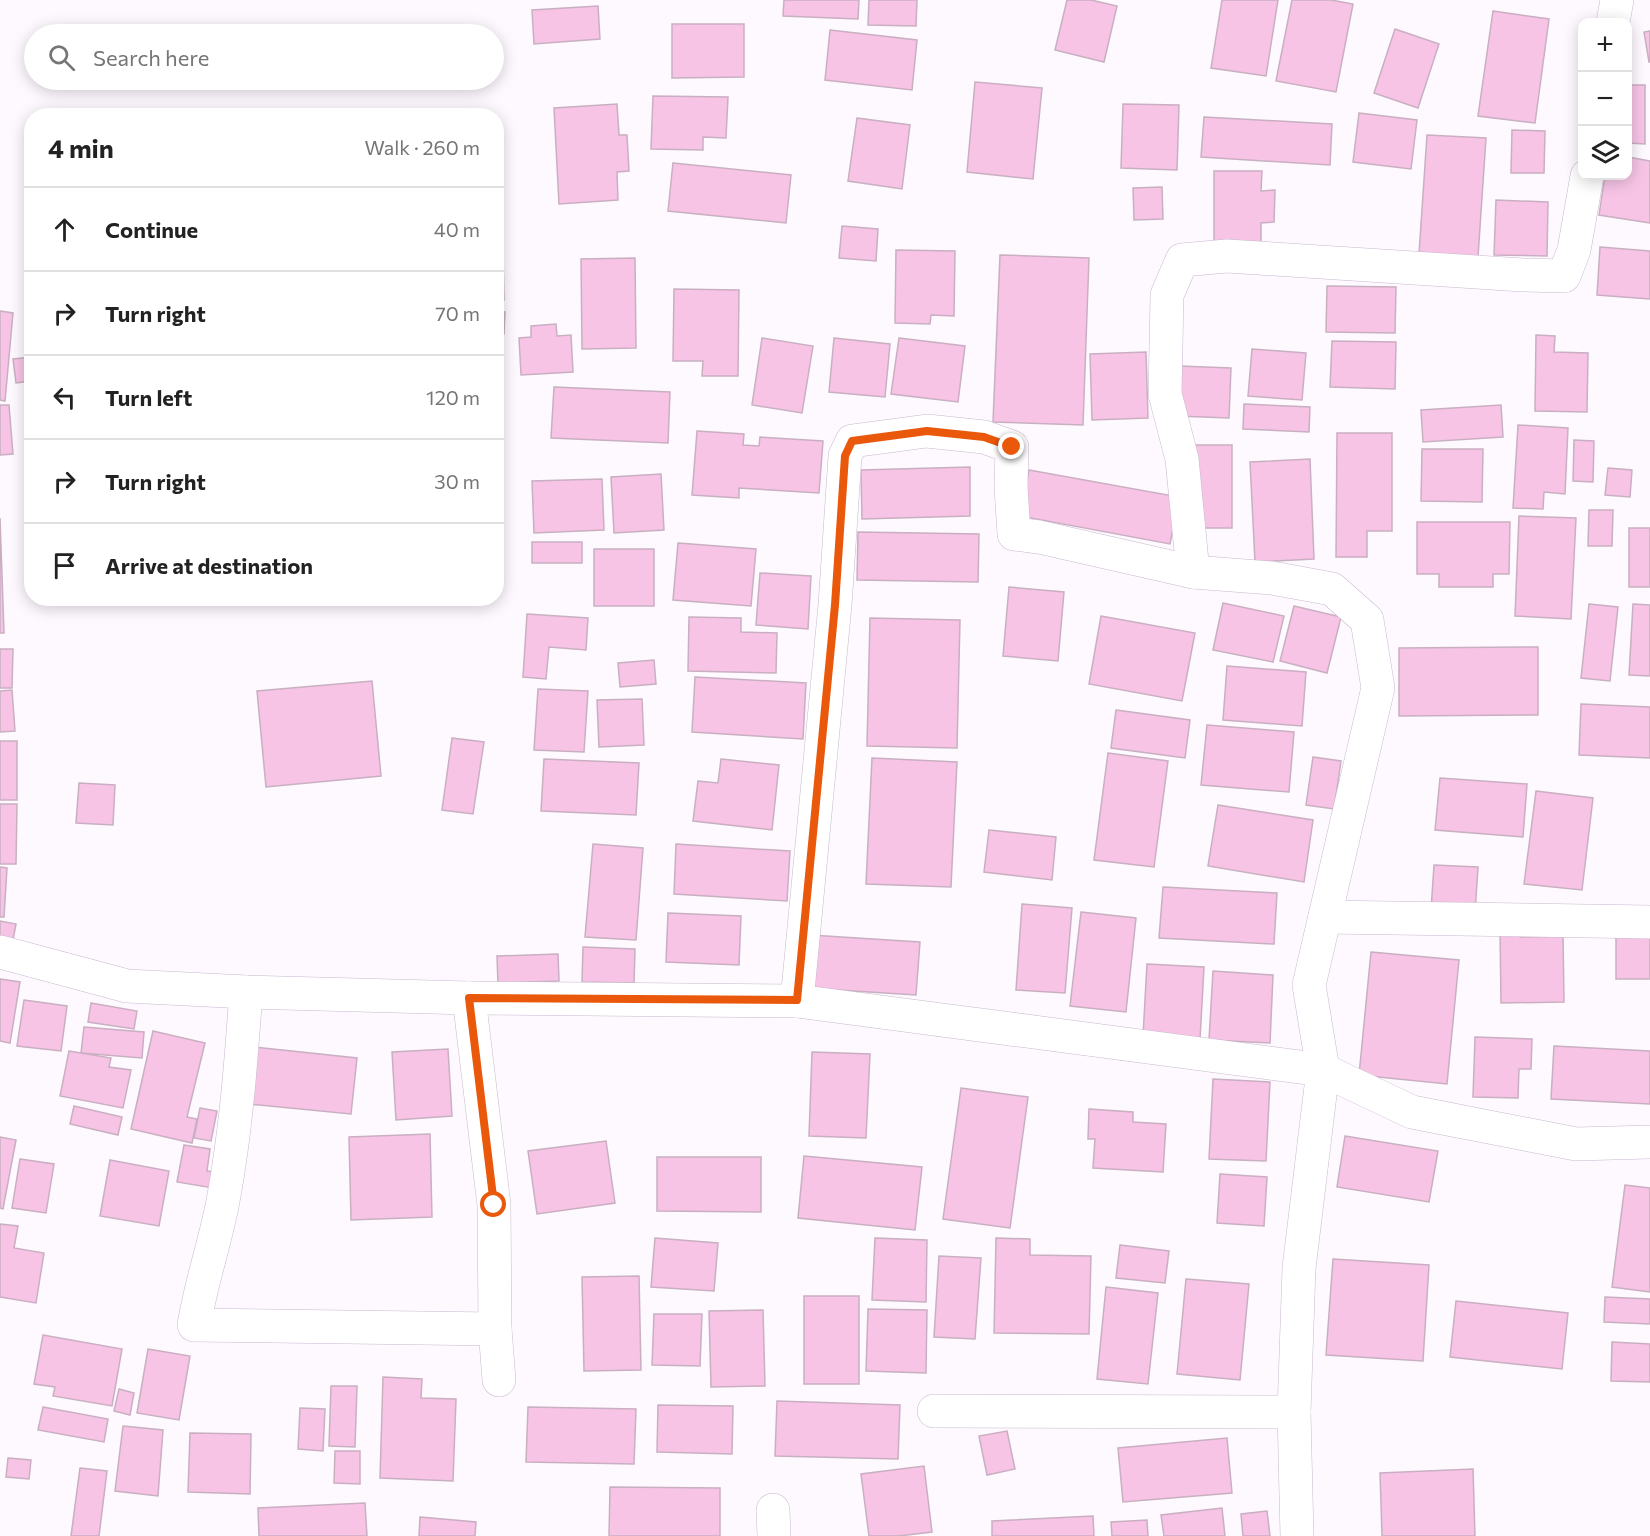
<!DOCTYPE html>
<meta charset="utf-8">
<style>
body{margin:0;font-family:Commissioner,sans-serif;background:#f6f6f6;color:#222}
.controls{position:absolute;right:18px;top:18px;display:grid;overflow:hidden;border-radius:12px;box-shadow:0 3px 15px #0003}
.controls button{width:54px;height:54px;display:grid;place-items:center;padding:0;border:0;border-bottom:2px solid #e0e0e0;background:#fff;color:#222;font:30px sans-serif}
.stop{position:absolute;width:18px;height:18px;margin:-14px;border:4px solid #ea580c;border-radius:50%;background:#fff}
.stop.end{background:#ea580c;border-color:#fff;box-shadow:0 2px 6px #0008}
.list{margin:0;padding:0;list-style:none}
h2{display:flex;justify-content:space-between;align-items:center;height:78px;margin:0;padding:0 24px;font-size:26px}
h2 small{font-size:20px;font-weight:400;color:#767676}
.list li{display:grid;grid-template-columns:39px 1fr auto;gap:18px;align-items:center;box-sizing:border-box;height:84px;padding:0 24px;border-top:2px solid #e0e0e0}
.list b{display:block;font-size:22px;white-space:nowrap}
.list em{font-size:20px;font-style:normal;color:#767676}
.icon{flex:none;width:33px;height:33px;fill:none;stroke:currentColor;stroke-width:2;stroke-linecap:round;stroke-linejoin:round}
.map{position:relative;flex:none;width:1650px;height:1536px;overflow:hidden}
.search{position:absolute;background:#fff;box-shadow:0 3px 15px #0003;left:24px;top:24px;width:480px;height:66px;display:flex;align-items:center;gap:15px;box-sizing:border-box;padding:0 21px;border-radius:33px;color:#767676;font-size:22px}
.panel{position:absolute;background:#fff;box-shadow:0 3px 15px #0003;left:24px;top:108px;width:480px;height:498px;border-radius:24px}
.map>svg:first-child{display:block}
.building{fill:#f7c4e6;stroke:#c9afc1;stroke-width:1.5}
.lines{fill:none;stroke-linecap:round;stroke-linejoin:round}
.minor-casing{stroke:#c9b8cf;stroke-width:34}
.minor{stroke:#fff;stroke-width:33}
.route{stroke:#ea580c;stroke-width:8}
</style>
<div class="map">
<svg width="1650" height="1536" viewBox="0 0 1650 1536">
<rect width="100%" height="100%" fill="#fdf9fe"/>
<g class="building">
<path d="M784,0H859L858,19L783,16Z"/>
<path d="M869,0H917L916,26L868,25Z"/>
<path d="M1067,0H1091L1117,6L1104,62L1055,50Z"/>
<path d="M1222,0H1278L1266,76L1211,68Z"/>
<path d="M1292,0H1331L1353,4L1336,92L1276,81Z"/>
<path d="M598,6L600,39L534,44L532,10Z"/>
<path d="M1493,11L1549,19L1535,123L1478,116Z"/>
<path d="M672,24H744V77L672,78Z"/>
<path d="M1395,29L1439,44L1418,108L1374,93Z"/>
<path d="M830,30L917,40L912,90L825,80Z"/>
<path d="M1650,31V62H1649L1644,32Z"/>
<path d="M975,82L1042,88L1033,179L967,172Z"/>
<path d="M1628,85H1645V144L1628,143Z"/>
<path d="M653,96L728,97L726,138L703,137V150L651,149Z"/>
<path d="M617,104L619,135H627L629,171L617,172L618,200L559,204L554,108Z"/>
<path d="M1123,104L1179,105L1177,170L1121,168Z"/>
<path d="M1359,113L1417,120L1411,169L1353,162Z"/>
<path d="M1204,117L1332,124L1330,165L1201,157Z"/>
<path d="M857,118L910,125L902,189L848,181Z"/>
<path d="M1512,130L1545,131L1544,173H1511Z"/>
<path d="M1427,135L1486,138L1478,257L1419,254Z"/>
<path d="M1628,157L1650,161V223L1599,215L1605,176H1628Z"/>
<path d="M673,163L791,175L786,223L668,211Z"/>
<path d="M1214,171H1262L1261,191L1275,190L1274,222L1261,223V244L1214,243Z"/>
<path d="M1162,187L1163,219L1134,220L1133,188Z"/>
<path d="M1496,200L1548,202L1547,256L1494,255Z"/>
<path d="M842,226L878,229L876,261L839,258Z"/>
<path d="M1600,247L1650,251V299L1597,295Z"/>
<path d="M896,250L955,251L954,316L931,315L930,324L895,323Z"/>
<path d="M1000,255L1089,258L1083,425L993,422Z"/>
<path d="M496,256H503L504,300L496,301Z"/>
<path d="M635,258L636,348L582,349L581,259Z"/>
<path d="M1327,286L1396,287L1395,333L1326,332Z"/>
<path d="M674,289L739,290L738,376H702L703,361H673Z"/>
<path d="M0,311L13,313L5,401L0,400Z"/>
<path d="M496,311L505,312L504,334H496Z"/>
<path d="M556,324L557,336L571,335L573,372L521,375L519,338L531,337V326Z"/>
<path d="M1536,335L1555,336L1554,352L1588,353L1587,412L1535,411Z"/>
<path d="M762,338L813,346L802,413L752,405Z"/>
<path d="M834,338L890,344L885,397L829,392Z"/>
<path d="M899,338L965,346L958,402L891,394Z"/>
<path d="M1332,341L1396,342L1395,389L1330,387Z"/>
<path d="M1252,349L1306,353L1302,400L1248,396Z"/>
<path d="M1146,352L1148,418L1092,420L1090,354Z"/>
<path d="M32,357V381L16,383L13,359Z"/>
<path d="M1179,366L1231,368L1229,418L1177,416Z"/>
<path d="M554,387L670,392L668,443L551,438Z"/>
<path d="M1244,404L1310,407L1309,432L1243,429Z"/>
<path d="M0,405H9L13,454L0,455Z"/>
<path d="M1501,405L1503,437L1423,442L1421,410Z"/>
<path d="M1518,425L1568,428L1565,494L1544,492L1543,509L1513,508Z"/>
<path d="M697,431L744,434L743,445L759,446L760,437L823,441L819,493L739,488V498L692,495Z"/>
<path d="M1337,433H1392V531H1367V557H1336Z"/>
<path d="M1574,440L1594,441L1593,482L1573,481Z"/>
<rect x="1191" y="445" width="41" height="83"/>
<path d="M1422,449H1483L1482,502L1421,501Z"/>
<path d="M1310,459L1314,559L1255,562L1250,462Z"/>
<path d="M970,467V516L862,519L861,470Z"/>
<path d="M1608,468L1632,470L1630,497L1605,495Z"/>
<path d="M1029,470L1179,497L1170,544L1020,516Z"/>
<path d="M661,474L664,530L614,533L611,477Z"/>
<path d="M602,479L604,530L534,533L532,481Z"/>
<path d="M1589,510H1613L1612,546H1588Z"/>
<path d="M1519,516L1576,518L1571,619L1515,616Z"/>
<path d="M0,518L4,633H0Z"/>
<path d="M1417,522H1510L1509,574H1493V587H1439V574H1417Z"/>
<rect x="1629" y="528" width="21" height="59"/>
<path d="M858,532L979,534L978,582L857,580Z"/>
<rect x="532" y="542" width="50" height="21"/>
<path d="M678,543L756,549L751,606L673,600Z"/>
<rect x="594" y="549" width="60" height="57"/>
<path d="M760,573L811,576L808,629L756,625Z"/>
<path d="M1009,587L1064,592L1058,661L1003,656Z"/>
<path d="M1223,603L1284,616L1273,662L1213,650Z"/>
<path d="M1589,604L1618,607L1610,681L1581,678Z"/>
<path d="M1633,604L1650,605V676L1629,675Z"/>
<path d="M1294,606L1341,617L1327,673L1280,661Z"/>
<path d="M527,614L588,618L586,650L549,647L546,679L523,677Z"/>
<path d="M1101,616L1195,633L1182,701L1089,684Z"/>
<path d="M689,617L741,618V632L777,633L776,673L688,671Z"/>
<path d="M870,618L960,620L957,748L867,746Z"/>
<path d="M1538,647V715L1399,716V648Z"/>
<path d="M0,649H13L12,688H0Z"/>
<path d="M654,660L656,684L620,687L618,663Z"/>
<path d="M1227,666L1306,672L1302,726L1223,720Z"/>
<path d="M695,677L806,683L803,739L692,732Z"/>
<path d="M372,681L381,776L266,787L257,691Z"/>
<path d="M538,689L588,691L584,752L534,750Z"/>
<path d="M12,690L15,731L0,732V691Z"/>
<path d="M642,699L644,745L599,747L597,700Z"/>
<path d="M1581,704L1650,707V758L1579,755Z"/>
<path d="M1116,710L1190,720L1185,758L1111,748Z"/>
<path d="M1207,725L1294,732L1289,792L1201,785Z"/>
<path d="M452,738L484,742L473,814L442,810Z"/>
<rect x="0" y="741" width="17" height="59"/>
<path d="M1108,753L1168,761L1154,867L1094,860Z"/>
<path d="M1313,757L1341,761L1334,809L1306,805Z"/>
<path d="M872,758L957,762L951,887L866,884Z"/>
<path d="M544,759L639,763L636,815L541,811Z"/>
<path d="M721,759L779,765L772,830L693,821L698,781L718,783Z"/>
<path d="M1440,778L1527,784L1523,837L1435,830Z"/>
<path d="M79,783L115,785L113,825L76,823Z"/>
<path d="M1536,791L1593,798L1582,890L1524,884Z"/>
<path d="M0,804H17L16,864H0Z"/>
<path d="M1218,805L1313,820L1304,882L1208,866Z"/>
<path d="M989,830L1056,837L1052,880L984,872Z"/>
<path d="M593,844L643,848L636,940L585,937Z"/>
<path d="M676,844L790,851L787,901L674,894Z"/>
<path d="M1434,865L1478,867L1475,913L1431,910Z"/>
<path d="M0,867L7,868L4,917H0Z"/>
<path d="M1163,887L1277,893L1274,944L1159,938Z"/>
<path d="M1022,904L1072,908L1065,993L1016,990Z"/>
<path d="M1081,912L1136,918L1126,1012L1070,1006Z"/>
<path d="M668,913L741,916L739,965L666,962Z"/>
<path d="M0,921L16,924L13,940L0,938Z"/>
<path d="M1500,929H1520V937L1563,936L1564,1002L1501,1003Z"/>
<rect x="1616" y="931" width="34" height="48"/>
<path d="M810,935L920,942L916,995L806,988Z"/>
<path d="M583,947L635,949L634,983L582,982Z"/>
<path d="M1371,952L1459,960L1447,1084L1359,1075Z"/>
<path d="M558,954L559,981L498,983L497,956Z"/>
<path d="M1147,964L1204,967L1200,1039L1143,1036Z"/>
<path d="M1213,971L1273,975L1270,1043L1209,1040Z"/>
<path d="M0,979L20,982L10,1043L0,1041Z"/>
<path d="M24,1000L67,1006L61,1051L17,1046Z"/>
<path d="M91,1003L137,1011L134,1029L88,1022Z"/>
<path d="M84,1027L144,1032L142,1058L81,1053Z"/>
<path d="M153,1031L205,1043L187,1117L197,1119L192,1143L131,1129Z"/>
<path d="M1475,1037L1532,1039L1531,1069H1519L1518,1098L1473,1097Z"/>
<path d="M1554,1046L1650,1051V1104L1551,1099Z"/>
<path d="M254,1047L357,1058L351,1114L248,1104Z"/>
<path d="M448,1049L452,1116L396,1120L392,1052Z"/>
<path d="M69,1051L111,1058L109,1067L131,1070L123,1108L60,1096Z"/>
<path d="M812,1052L870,1054L866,1138L809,1136Z"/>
<path d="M1213,1079L1270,1082L1266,1161L1209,1159Z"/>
<path d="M961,1088L1028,1097L1010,1228L943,1219Z"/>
<path d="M74,1106L122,1117L118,1135L70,1124Z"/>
<path d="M200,1108L217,1111L211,1141L194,1138Z"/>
<path d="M1089,1109L1133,1112V1122L1166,1124L1163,1172L1093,1168L1095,1139H1088Z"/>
<path d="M430,1134L432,1217L351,1220L349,1137Z"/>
<path d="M1345,1136L1438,1151L1429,1202L1337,1187Z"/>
<path d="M0,1137L16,1140L3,1209L0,1208Z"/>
<path d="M606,1141L615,1203L537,1214L528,1151Z"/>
<path d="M184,1145L210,1149L207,1171L216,1172L213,1188L177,1182Z"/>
<path d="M804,1156L922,1167L915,1230L798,1218Z"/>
<path d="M657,1157H761V1212L657,1211Z"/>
<path d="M20,1159L54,1164L46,1213L12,1208Z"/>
<path d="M110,1160L169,1171L159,1226L100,1216Z"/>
<path d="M1220,1174L1267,1177L1264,1226L1217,1223Z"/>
<path d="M1625,1185L1650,1188V1292L1612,1287Z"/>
<path d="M0,1224L18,1226L14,1248L44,1253L36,1303L0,1297Z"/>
<path d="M655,1238L718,1243L714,1291L651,1287Z"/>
<path d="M875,1238L927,1240L926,1302L872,1300Z"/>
<path d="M996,1238L1030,1239V1255L1091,1256L1089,1334L994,1333Z"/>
<path d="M1120,1245L1169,1251L1165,1283L1116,1278Z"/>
<path d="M939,1256L981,1258L975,1339L934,1337Z"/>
<path d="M1333,1259L1429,1265L1423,1361L1326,1355Z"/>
<path d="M639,1276L641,1370L584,1371L582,1277Z"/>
<path d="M1186,1279L1249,1284L1240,1380L1177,1374Z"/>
<path d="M1106,1287L1158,1293L1148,1384L1097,1379Z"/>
<rect x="804" y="1296" width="55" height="88"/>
<path d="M1605,1297L1650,1299V1324L1604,1322Z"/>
<path d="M1456,1301L1568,1313L1562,1369L1450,1357Z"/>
<path d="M868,1309L927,1310L926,1373L866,1371Z"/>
<path d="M763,1310L765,1386L711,1387L709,1311Z"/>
<path d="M654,1314H702L700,1366L652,1365Z"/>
<path d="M43,1335L122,1349L112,1406L53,1396L55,1387L34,1384Z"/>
<path d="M1612,1342L1650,1344V1382L1611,1381Z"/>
<path d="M148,1349L190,1356L179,1420L137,1413Z"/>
<path d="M383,1377L422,1379L421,1398L456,1399L453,1481L380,1478Z"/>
<path d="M331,1386H357L355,1447L329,1446Z"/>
<path d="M119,1389L134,1393L130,1415L114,1411Z"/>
<path d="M777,1401L900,1405L898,1459L775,1456Z"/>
<path d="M658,1405L733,1406L732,1454L657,1452Z"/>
<path d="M43,1407L108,1419L104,1442L38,1430Z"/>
<path d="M528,1407L636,1409L634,1464L526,1462Z"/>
<path d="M300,1408L325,1409L323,1451L298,1449Z"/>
<path d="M123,1426L163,1430L158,1496L115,1491Z"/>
<path d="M1007,1431L1015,1469L987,1475L979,1436Z"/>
<path d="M190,1433L251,1434L250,1494L188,1492Z"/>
<path d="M1227,1438L1232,1493L1123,1502L1118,1448Z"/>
<path d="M335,1451H360V1484L334,1483Z"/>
<path d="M8,1458L31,1460L29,1479L6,1477Z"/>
<path d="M924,1466L932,1532L899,1536H869L861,1474Z"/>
<path d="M80,1468L107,1471L99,1536H71Z"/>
<path d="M1473,1469L1475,1536H1382L1380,1473Z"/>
<path d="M610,1487L720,1488V1536H609Z"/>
<path d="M365,1503L367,1536H259L258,1508Z"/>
<path d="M1222,1508L1225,1536H1164L1161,1515Z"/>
<path d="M1267,1511L1270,1536H1243L1241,1514Z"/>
<path d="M1093,1516L1094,1536H992V1521Z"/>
<path d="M420,1517L476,1522L475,1536H419Z"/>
<path d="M1147,1520L1148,1536H1112L1111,1522Z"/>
</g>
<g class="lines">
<defs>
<g id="minor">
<path d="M1613,22L1617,0"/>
<path d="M1193,572L1182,459L1165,394L1167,295L1182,260L1227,256L1523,275L1564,276L1574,250L1587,176"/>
<path d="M1325,917L1650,922"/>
<path d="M0,952L127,986L246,992L469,998L797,1001L1323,1070L1412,1112L1576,1144L1650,1142"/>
<path d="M246,992C241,1063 236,1131 223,1201C215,1243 201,1283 194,1325L495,1329"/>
<path d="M469,998L494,1205L495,1329L499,1380"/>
<path d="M797,1001L835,605L845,456L852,441L927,431L984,437L1012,447L1011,487L1014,534L1039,537L1193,572L1272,578L1332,589L1367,620L1378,688L1309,985L1323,1070L1299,1268L1294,1412L1297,1536"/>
<path d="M934,1411L1294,1412"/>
<path d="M773,1510L774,1536"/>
</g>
</defs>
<use href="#minor" class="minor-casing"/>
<use href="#minor" class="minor"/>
</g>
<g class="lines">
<path class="route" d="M494,1205L469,998L797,1000L835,605L845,456L852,441L927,431L984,437L1012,447"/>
</g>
</svg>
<div class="controls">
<button>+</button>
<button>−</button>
<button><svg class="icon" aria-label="layers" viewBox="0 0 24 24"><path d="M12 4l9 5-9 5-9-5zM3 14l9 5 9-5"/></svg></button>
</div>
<div class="stop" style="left:494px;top:1205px"></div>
<div class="stop end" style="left:1012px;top:447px"></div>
<div class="search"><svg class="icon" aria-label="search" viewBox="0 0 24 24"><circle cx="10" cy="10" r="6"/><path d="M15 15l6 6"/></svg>Search here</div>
<section class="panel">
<h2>4 min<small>Walk · 260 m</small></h2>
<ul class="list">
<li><svg class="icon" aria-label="ahead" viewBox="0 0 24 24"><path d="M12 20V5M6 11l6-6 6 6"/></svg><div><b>Continue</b></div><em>40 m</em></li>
<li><svg class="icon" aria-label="right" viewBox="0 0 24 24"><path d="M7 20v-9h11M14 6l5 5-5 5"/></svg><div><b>Turn right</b></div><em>70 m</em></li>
<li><svg class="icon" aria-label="left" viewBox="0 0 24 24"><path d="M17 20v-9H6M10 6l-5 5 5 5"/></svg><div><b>Turn left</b></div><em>120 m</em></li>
<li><svg class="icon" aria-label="right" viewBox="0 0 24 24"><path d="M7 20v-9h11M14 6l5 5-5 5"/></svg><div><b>Turn right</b></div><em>30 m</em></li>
<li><svg class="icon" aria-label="arrive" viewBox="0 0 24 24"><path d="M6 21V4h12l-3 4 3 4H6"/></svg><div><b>Arrive at destination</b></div></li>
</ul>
</section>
</div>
